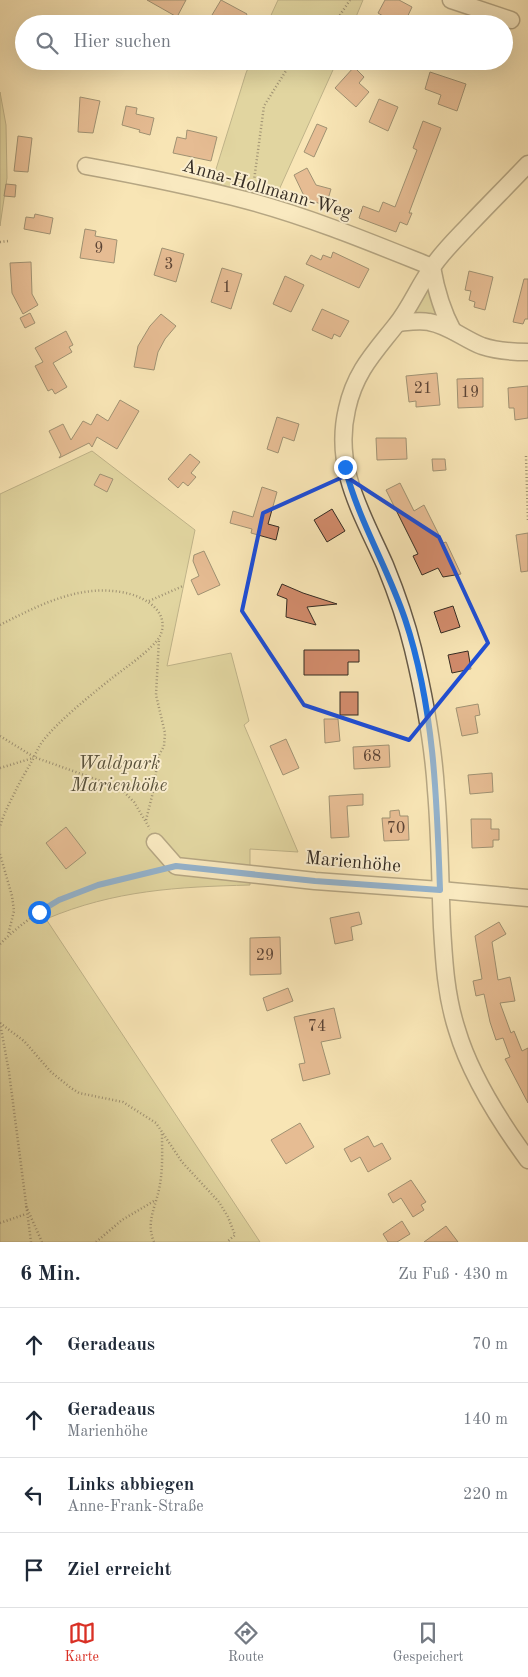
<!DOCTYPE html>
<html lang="de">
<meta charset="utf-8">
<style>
body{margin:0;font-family:"Old Standard TT",serif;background:#f6f6f7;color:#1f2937}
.stop{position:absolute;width:15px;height:15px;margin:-11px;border:4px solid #1a73e8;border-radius:50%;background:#fff}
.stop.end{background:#1a73e8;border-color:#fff;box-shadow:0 1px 5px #0008}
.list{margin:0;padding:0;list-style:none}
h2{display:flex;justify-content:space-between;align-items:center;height:65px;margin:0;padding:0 20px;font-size:21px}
h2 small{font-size:16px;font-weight:400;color:#747a83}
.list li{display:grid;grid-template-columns:32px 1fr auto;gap:15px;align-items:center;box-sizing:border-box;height:75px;padding:0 20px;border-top:1px solid #e0e1e3}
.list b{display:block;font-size:19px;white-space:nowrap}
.list p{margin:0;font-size:16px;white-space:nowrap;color:#747a83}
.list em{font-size:16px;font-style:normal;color:#747a83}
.icon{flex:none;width:28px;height:28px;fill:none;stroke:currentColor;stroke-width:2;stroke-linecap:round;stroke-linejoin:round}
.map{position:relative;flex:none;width:528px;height:1242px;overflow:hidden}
.search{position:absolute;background:#fff;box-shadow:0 5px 20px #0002;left:15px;right:15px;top:15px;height:55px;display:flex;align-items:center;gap:12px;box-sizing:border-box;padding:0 18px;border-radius:28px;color:#747a83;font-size:19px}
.sheet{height:365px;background:#fff}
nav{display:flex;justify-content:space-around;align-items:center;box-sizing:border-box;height:70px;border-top:1px solid #e0e1e3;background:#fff;font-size:14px;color:#747a83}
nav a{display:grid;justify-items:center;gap:2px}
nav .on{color:#d93025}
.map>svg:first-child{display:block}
.green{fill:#c5c288;stroke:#7d7756}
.building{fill:#d18b6b;stroke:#352c23}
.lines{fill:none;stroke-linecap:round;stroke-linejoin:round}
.minor-casing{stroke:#665a48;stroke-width:19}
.path{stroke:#352c23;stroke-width:2.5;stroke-dasharray:1 2.5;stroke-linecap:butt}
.minor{stroke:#faeecf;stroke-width:16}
.route{stroke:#1a73e8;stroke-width:6}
.marked{fill:none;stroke:#1d4ed8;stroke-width:4;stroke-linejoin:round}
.labels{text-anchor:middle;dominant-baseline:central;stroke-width:4;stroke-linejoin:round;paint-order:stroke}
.number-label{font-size:16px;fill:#5c4435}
.street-label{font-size:19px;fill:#352c23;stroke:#faeecf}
.park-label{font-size:19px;font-style:italic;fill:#59523c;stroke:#faeecf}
</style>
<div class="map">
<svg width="528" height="1242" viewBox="0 0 528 1242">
<rect width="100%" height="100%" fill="#f8e5b5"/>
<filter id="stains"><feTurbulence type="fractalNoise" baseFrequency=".004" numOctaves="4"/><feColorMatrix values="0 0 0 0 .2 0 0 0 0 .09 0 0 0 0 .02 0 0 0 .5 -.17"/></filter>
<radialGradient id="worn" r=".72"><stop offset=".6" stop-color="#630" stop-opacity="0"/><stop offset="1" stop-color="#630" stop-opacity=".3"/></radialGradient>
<g class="green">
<path d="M278,0H363L353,24H267Z"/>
<path d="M251,61H337L274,201L212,182L246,73Z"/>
<path d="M0,92L6,125L7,178L0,226Z"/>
<path d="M428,285L439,317L411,314Z"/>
<path d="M92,451L195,530L167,666L231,653L249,721L244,725L298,852L250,849V885C177,887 115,890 46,919L260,1242H0V494Z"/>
</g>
<g class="building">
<path d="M147,0H186L177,17Z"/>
<path d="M221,0L247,14L242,24H216L209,20Z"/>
<path d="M385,0H399L412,7L404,24H379L383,16L378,13Z"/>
<path d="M354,67L364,77L359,83L369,92L356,107L335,88Z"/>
<path d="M430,72L466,84L457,111L438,104L441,95L425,89Z"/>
<path d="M80,97L100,101L93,133L78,132Z"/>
<path d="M379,99L398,107L388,131L369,122Z"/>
<path d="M126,106L137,108L136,114L154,118L150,135L139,132L140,130L122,125Z"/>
<path d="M423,121L441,128L409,213H412L407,225L400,222L396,232L359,218L363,206L379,212L383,202L395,207L417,150L413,148Z"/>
<path d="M317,124L327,128L314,157L304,152Z"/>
<path d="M187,130L217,137L211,161L173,153L177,137L186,139Z"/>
<path d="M18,136L32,138L28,172L14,171Z"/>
<path d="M307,168L316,185L331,189L326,206L305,198L294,175Z"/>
<path d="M6,184L16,185L15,197L4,196Z"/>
<path d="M35,214L53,218L50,234L24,229L26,217L34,218Z"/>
<path d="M85,229L96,231L95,236L117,240L114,263L80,258Z"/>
<path d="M162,248L184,254L176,282L154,275Z"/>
<path d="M333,252L369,269L359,288L306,264L311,255L321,260L323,255L331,258Z"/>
<path d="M31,262L32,294L38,305L23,314L12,293L10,263Z"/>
<path d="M222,268L242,274L231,309L211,302Z"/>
<path d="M469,271L493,277L485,310L474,307L475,302L469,300L471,291L465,290Z"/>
<path d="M285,276L304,285L291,312L273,304Z"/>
<path d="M524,279H528V319H525L523,324L513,322Z"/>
<path d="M322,309L349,321L340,337L334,334L332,339L312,330Z"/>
<path d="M30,313L35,323L25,328L20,318Z"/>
<path d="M161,314L176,326L165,339L158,352L154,370L134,367L138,346L150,326Z"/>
<path d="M66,331L73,345L69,347L72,352L53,363L67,387L55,394L52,389L48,391L35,366L43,362L35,348Z"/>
<path d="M437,373L440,405L416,407V401L409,402L406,376Z"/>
<path d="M483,378V407L458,408L457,379Z"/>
<path d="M528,386V418L515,420L514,408H509L508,388Z"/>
<path d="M120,400L139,411L117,449L97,437L92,447L89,443L59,458L61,455L49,431L63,424L71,440L83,421L91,425L97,414L108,421Z"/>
<path d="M277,417L299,424L294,441L283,437L278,453L267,449Z"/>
<path d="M376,438H406L407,459L377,460Z"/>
<path d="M190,454L200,462L191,473L196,477L188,486L183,482L178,488L168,479Z"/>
<path d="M432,459H445L446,470L433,471Z"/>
<path d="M100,474L113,479L107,492L94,485Z"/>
<path d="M400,483L414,511L424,505L443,543L446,542L461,574L443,577L438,568L422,575L413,556L418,554L386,490Z"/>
<path d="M262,487L277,492L268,524L279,527L276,540L251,533L252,529L230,523L233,511L253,517Z"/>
<path d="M332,509L345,531L327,542L314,520Z"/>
<path d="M528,533V571L521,572L516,535Z"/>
<path d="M204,551L220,585L198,595L191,580L199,576L193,561L194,555Z"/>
<path d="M282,584L303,593L337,604L307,607L316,625L286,617L287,599L277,595Z"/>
<path d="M453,606L460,627L441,633L434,612Z"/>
<path d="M304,650H359V662H348V675H304Z"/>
<path d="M468,651L471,669L452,673L448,655Z"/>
<rect x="340" y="692" width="18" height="23"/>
<path d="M478,704L480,715L475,716L478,733L462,736L456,708Z"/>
<path d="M324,719H338L340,741L325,743Z"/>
<path d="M286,739L299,768L283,775L270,746Z"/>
<path d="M389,745L390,767L354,769L353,747Z"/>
<path d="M492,773L493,792L470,794L468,775Z"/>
<path d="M363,794V805L347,806L349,837L331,838L329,796Z"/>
<path d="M399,810L400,816H408L409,840L384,841L382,818H390V811Z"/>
<path d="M471,819H491V829H499V840H493V847L472,848Z"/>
<path d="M66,827L86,853L66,869L46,843Z"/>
<path d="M359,912L362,924L351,927L353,940L335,944L330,918Z"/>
<path d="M499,922L506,934L492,942L498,980L510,977L515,1001L500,1003L511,1033L514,1031L522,1051L528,1048V1103L505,1059L510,1057L503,1038L496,1040L490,1022L484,994L476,996L473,981L482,979L475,936Z"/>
<path d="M280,937L281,974L250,975V938Z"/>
<path d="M288,988L293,1001L267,1011L263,998Z"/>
<path d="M334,1008L341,1038L321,1042L330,1074L303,1081L299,1064L305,1063L294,1017Z"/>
<path d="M300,1123L314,1147L286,1164L271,1140Z"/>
<path d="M368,1136L374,1147L382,1143L391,1159L368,1172L360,1157L351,1162L344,1149Z"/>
<path d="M411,1180L426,1202L421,1205L424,1210L413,1217L401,1198L393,1203L388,1194Z"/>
<path d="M402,1221L410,1234L397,1242H388L383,1234Z"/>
<path d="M446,1226L458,1242H424Z"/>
</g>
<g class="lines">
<defs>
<g id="minor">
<path d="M451,0L511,20"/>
<path d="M528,164C509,184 490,203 471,223C457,238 442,252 431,269C418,287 410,308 396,325C374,353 355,372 347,409C333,468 362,513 385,565C396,592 406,620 413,649C424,695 433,742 436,790C440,835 440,881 442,927C444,962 446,996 457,1030C470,1074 501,1123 528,1160"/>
<path d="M86,166C141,176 195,187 249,201C312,218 372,243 432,267"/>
<path d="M432,267C436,290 442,311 453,331"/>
<path d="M398,323C408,322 419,320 429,322C448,325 464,339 482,346C497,351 513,352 528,352"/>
<path d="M155,842L176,866L315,881L440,890L528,898"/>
</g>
</defs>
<use href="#minor" class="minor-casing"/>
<g class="path">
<path d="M334,24L350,0"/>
<path d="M253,188L264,106L292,61"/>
<path d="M0,242L9,241"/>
<path d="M526,456L528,521"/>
<path d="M149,601L183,586"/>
<path d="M0,625C39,605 81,583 126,593C145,597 171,612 160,636C154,648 124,669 112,678C91,695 58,721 42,742C38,748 36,753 33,759C27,770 20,781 15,792C9,804 3,815 0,827"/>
<path d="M0,736L34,757L98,780L124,792L134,802L150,829"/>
<path d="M0,768L33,758"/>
<path d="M146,820L154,788L158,757L164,746L165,733L156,695L159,639"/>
<path d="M0,854L12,896L14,911L8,935"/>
<path d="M0,944C32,912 72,890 116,880C131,876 147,874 162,870"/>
<path d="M0,1023L24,1041L51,1072L71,1088L79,1093L123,1102L156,1123L182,1162L219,1202L228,1217L235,1235L227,1242"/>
<path d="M0,1023L9,1072L31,1242"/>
<path d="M26,1206L42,1242"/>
<path d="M0,1223L26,1214"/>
<path d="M96,1242L122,1220L154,1201"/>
<path d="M154,1242C145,1221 157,1205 160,1184C163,1167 162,1150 162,1133"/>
</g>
<use href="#minor" class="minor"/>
</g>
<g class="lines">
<path class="route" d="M39,912L59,900L98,885L176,866L315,881L440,890C437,799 434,706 405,619C388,568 358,520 345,467"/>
</g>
<path d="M0 0H528V1242H0ZM345,476L439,537L488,643L409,740L304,705L242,611L263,513Z" fill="#f8e5b5" fill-opacity=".55" fill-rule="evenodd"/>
<path class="marked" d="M345,476L439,537L488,643L409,740L304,705L242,611L263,513Z"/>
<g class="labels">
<g class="number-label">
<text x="99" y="249">9</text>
<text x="169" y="265">3</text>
<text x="227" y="288">1</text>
<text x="423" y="389">21</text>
<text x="470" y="393">19</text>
<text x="372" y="757">68</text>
<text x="396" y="829">70</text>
<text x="265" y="956">29</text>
<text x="317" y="1027">74</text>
</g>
<g class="street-label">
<text transform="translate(267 190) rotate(16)">Anna-Hollmann-Weg</text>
<text transform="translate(353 863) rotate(5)">Marienhöhe</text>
</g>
<g class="park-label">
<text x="119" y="764">Waldpark<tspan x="119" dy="22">Marienhöhe</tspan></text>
</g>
</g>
<rect width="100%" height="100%" filter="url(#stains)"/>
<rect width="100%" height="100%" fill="url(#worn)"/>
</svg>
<div class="stop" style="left:39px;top:912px"></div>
<div class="stop end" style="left:345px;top:467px"></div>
<div class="search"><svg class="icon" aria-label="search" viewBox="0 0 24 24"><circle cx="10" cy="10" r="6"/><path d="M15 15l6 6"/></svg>Hier suchen</div>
</div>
<section class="sheet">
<h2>6 Min.<small>Zu Fuß · 430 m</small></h2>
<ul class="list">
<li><svg class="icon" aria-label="ahead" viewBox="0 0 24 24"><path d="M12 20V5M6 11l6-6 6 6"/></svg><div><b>Geradeaus</b></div><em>70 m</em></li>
<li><svg class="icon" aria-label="ahead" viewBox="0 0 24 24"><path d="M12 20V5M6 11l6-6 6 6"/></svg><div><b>Geradeaus</b><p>Marienhöhe</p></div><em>140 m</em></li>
<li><svg class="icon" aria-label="left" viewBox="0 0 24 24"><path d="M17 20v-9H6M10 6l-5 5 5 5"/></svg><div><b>Links abbiegen</b><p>Anne-Frank-Straße</p></div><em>220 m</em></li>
<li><svg class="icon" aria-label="arrive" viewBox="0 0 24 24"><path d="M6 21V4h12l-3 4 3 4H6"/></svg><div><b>Ziel erreicht</b></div></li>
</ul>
</section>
<nav>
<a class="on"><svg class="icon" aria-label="map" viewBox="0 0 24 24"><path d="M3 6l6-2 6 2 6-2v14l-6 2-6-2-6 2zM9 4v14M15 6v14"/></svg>Karte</a>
<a><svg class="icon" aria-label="directions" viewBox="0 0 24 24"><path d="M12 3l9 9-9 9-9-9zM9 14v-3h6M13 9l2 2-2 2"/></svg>Route</a>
<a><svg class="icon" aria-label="saved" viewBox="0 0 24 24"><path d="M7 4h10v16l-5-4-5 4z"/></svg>Gespeichert</a>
</nav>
